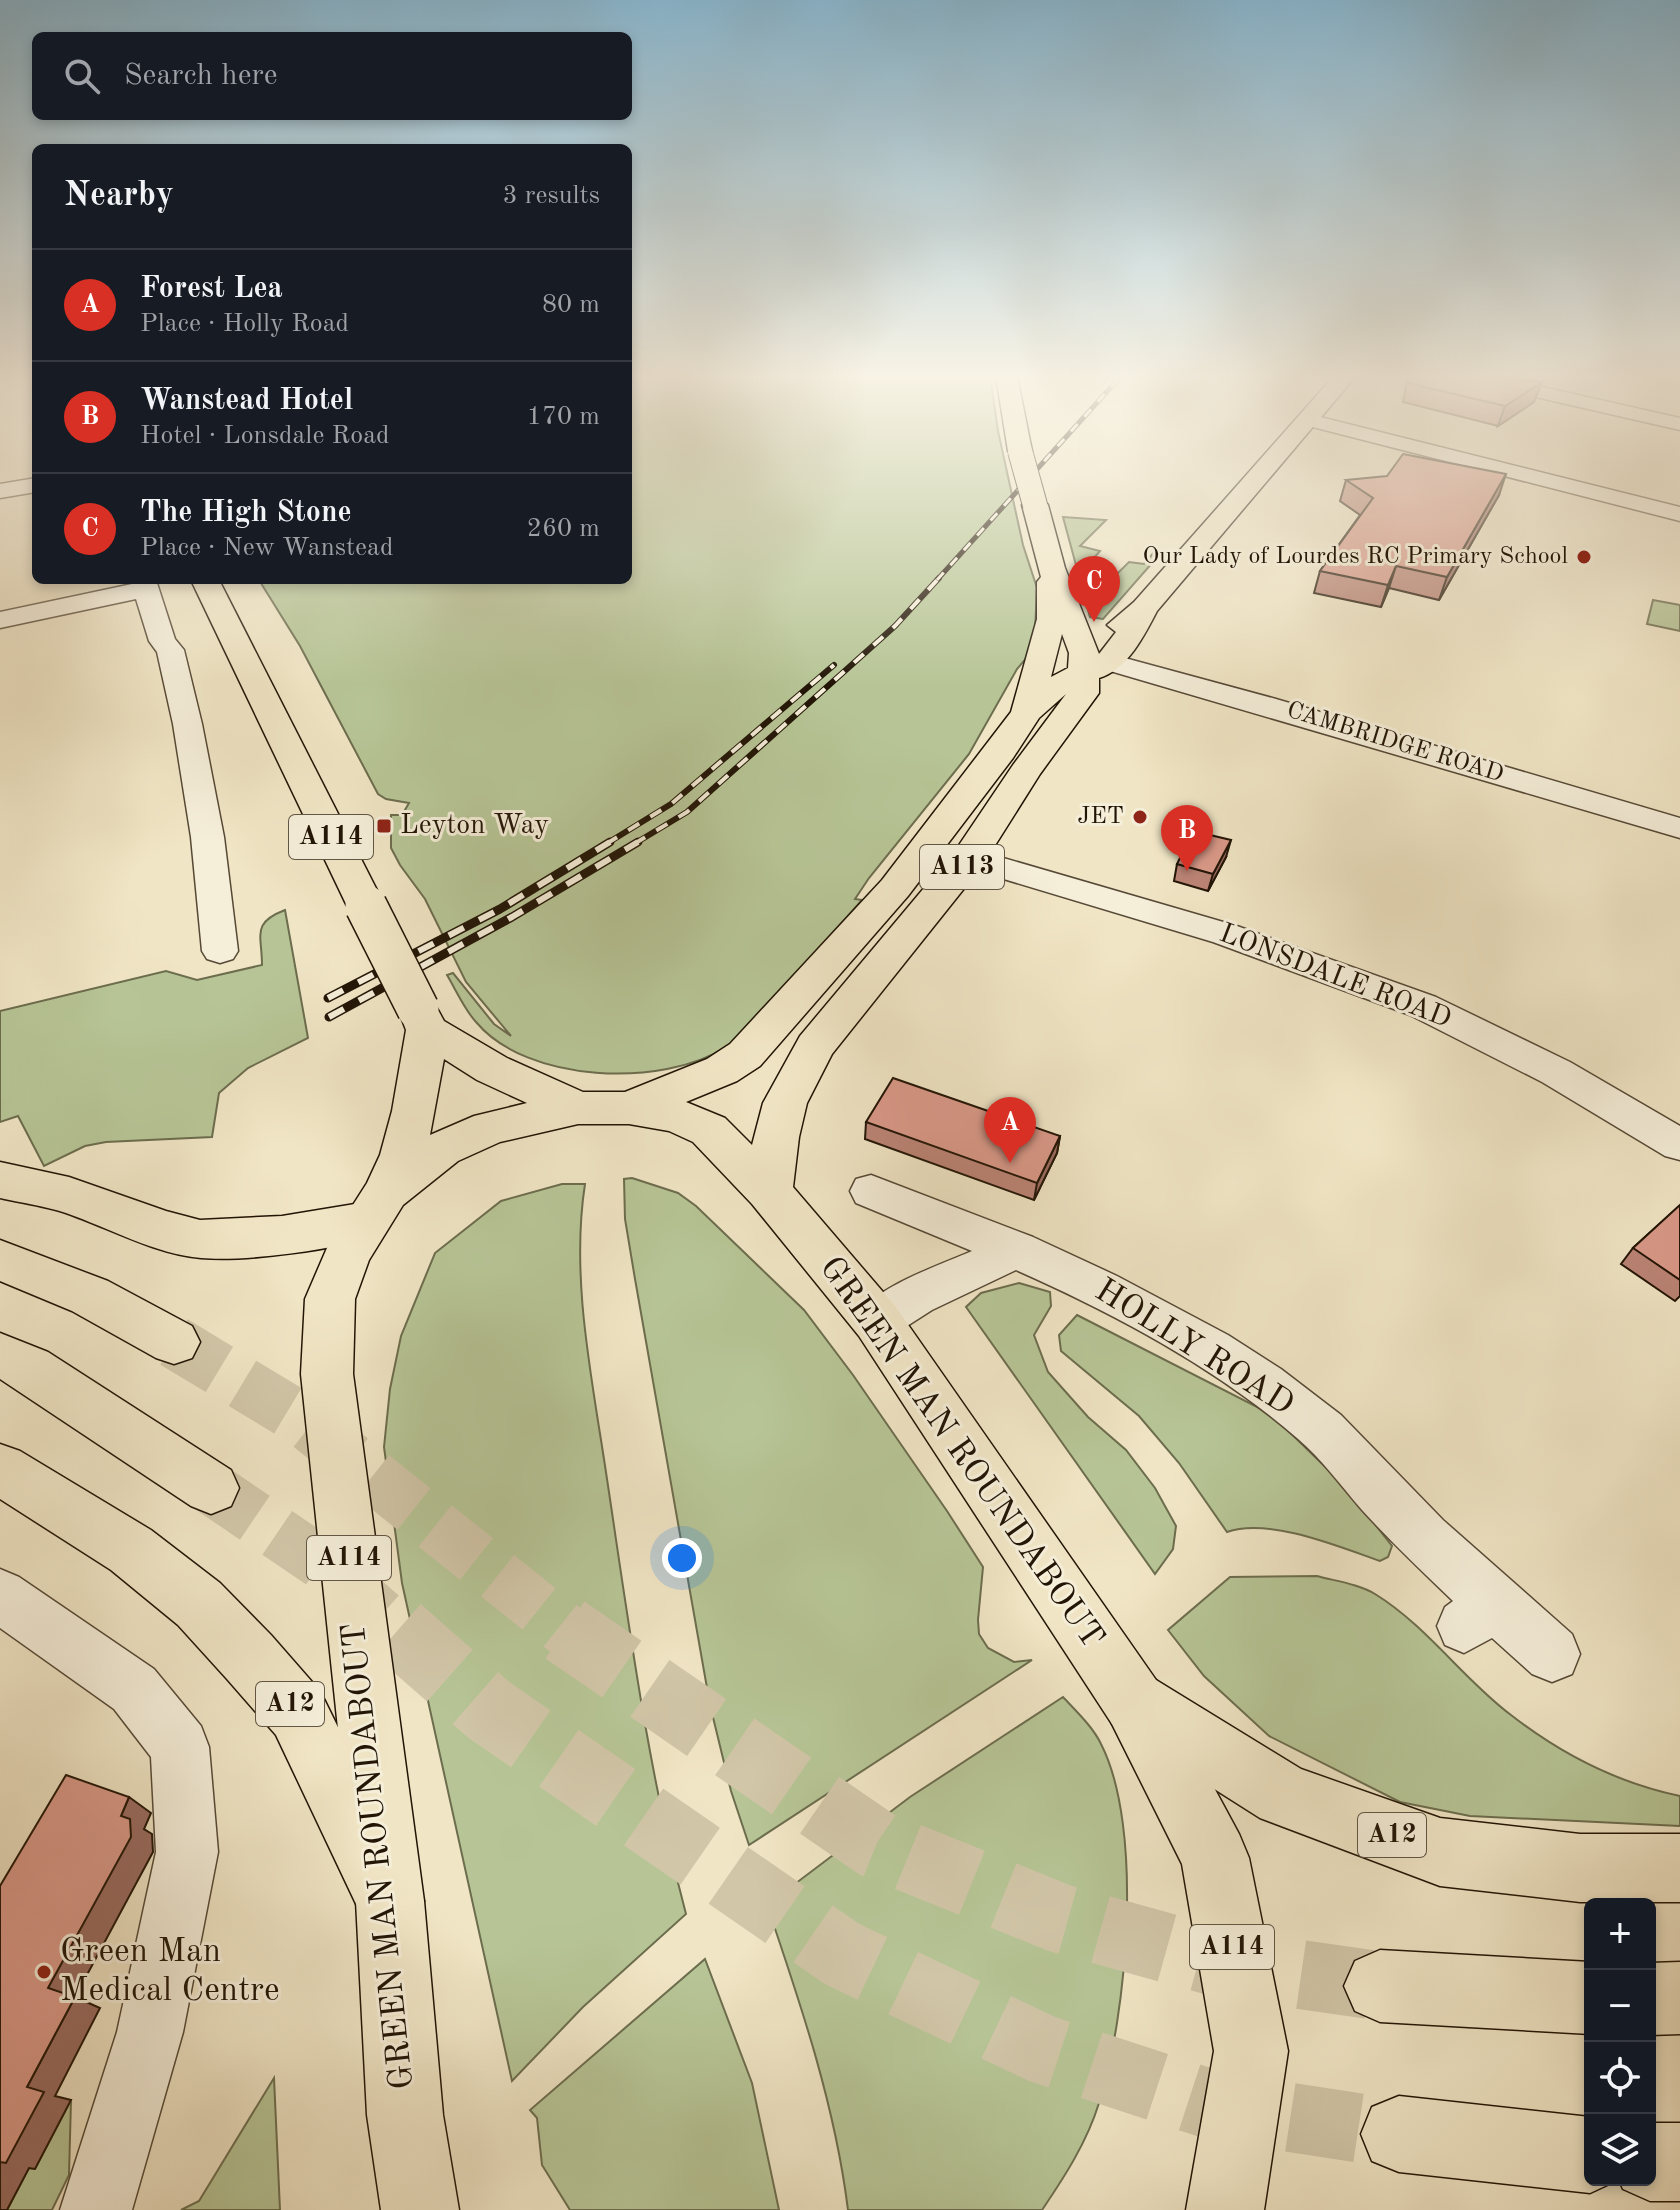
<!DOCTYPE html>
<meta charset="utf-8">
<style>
body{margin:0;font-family:"Old Standard TT",serif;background:#20242c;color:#f1f3f6}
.controls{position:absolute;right:24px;bottom:24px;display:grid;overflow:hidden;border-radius:12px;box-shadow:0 4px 12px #0003}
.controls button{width:72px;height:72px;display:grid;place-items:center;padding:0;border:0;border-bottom:2px solid #363941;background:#171b24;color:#f1f3f6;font:40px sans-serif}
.you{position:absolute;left:682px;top:1558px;width:28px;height:28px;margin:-20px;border:6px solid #fff;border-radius:50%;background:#1a73e8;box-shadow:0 0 0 12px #1a73e833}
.badge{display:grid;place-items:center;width:52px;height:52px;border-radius:50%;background:#d93025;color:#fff;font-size:26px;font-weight:700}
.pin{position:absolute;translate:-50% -66px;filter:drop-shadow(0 2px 4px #0008)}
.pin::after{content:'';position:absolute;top:42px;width:28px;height:24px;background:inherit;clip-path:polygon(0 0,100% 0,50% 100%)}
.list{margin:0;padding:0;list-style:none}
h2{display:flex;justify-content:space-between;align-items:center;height:104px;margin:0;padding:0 32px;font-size:34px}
h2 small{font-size:26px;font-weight:400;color:#9ea1a6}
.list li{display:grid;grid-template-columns:52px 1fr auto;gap:24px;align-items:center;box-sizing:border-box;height:112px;padding:0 32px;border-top:2px solid #363941}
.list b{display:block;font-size:30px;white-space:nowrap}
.list p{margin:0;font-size:26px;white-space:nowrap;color:#9ea1a6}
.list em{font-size:26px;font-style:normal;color:#9ea1a6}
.icon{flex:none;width:44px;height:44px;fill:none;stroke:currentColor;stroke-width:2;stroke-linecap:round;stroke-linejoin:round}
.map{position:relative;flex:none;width:1680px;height:2210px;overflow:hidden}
.search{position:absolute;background:#171b24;box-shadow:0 4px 12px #0003;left:32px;top:32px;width:600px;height:88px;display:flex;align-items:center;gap:20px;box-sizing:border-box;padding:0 28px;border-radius:12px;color:#9ea1a6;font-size:30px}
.panel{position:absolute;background:#171b24;box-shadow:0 4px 12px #0003;left:32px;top:144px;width:600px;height:440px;border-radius:12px}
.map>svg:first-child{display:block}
.green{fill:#b7c596;stroke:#6c6d4e;stroke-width:2}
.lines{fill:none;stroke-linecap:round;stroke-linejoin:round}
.highway-tunnel-far1{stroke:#d1c6a8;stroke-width:53;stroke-dasharray:53 27;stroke-linecap:butt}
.highway-tunnel{stroke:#d1c6a8;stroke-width:69;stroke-dasharray:69 34;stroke-linecap:butt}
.minor-casing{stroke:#564936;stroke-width:3}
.major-casing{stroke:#221506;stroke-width:3}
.highway-casing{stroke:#221506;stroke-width:3}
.minor{fill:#f5eed9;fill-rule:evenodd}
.major{fill:#f0e5c5;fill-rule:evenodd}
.highway{fill:#f0e5c5;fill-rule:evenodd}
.rail-far2-casing{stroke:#221506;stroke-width:5}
.rail-far1-casing{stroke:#221506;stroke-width:6}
.rail-casing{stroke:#221506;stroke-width:9}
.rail-far2{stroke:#f5eed9;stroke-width:3;stroke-dasharray:10;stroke-linecap:butt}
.rail-far1{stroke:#f5eed9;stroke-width:4;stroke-dasharray:13;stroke-linecap:butt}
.rail{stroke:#f5eed9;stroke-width:6;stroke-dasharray:17;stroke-linecap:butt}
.major-bridge-far1-casing{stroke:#221506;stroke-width:26;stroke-linecap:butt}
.major-bridge-casing{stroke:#221506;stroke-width:44;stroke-linecap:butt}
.major-bridge-far1{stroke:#f0e5c5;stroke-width:24}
.major-bridge{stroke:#f0e5c5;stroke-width:41}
.wall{fill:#bb8476;stroke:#221506;stroke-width:2}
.shaded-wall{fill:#996b60;stroke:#221506;stroke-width:2}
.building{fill:#da9989;stroke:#221506;stroke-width:2}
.poi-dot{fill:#8f2418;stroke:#f5eed9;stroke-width:3}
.labels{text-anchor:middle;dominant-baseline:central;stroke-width:6;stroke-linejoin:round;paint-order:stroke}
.far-poi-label{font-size:24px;fill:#221506;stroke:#f5eed9;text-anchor:end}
.far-street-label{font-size:24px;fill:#221506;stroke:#f5eed9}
.shield{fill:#f5eed9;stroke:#615645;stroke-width:2}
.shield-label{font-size:26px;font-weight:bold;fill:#221506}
.poi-label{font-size:28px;fill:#221506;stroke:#f5eed9;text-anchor:start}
.street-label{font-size:28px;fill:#221506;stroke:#f5eed9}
.near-street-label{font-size:34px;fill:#221506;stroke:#f5eed9}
.near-poi-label{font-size:34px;fill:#221506;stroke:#f5eed9;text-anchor:start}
</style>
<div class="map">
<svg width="1680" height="2210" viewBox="0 0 1680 2210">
<rect width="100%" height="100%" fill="#f0e5c5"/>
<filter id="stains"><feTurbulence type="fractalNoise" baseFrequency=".0025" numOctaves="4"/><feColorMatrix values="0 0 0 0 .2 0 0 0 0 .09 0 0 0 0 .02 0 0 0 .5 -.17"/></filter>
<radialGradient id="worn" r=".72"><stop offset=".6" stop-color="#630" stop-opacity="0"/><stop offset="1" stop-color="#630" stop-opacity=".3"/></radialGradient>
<g class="green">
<path d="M628,376H990L998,431L1023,545L1037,588L1034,649L1017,669L969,754L869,878L855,899L862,900C834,932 805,963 777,995C761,1012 745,1035 726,1047C662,1088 527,1083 476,1022C464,1009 456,990 447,975L453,973L494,1024L511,1036L466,982L425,899L400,865L391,848V815H402L409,803L386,799L378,794L300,646L259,580H628Z"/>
<path d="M1063,517L1106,520L1080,546L1100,551L1086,567L1117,574L1129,562L1144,564L1155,551L1161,553L1103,619L1090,617Z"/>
<path d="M1653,600L1680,605V631L1647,624Z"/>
<path d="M285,910L308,1038L248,1068L219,1093L212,1137L106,1142L85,1146L44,1166L18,1116L0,1122V1011L166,971L197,980L262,965C262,935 251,923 285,910Z"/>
<path d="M632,1178L678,1193L696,1206L804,1310L853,1375L947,1511L983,1567L978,1620L979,1634L988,1648L1014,1662L1032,1660L749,1845L731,1791L710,1705L635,1279L625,1219L624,1179Z"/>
<path d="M562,1184H585C570,1280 593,1383 607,1479C629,1625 648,1771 686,1914L583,2007L512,2081L402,1583L384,1447L390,1389L401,1336L435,1253L501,1201Z"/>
<path d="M1019,1283L1050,1292L1051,1306L1034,1335L1048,1372L1088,1417L1126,1450L1155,1488L1176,1526L1173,1549L1155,1574L966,1307L981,1293Z"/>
<path d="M1077,1315L1271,1414L1346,1487L1392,1546L1388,1557L1380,1561C1340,1547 1268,1517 1227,1532L1179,1463L1139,1416L1061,1351L1059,1335Z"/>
<path d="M1317,1576C1335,1581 1359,1584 1375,1594C1427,1626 1463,1679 1511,1715C1561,1754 1618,1783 1680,1796V1826L1470,1816L1400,1802L1269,1736L1204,1676L1168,1630L1230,1577Z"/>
<path d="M1063,1697C1076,1711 1093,1727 1101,1744C1144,1828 1127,2015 1099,2103C1087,2142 1065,2176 1042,2210H848C835,2105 801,2005 767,1905L910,1797Z"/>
<path d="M705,1959L752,2083L779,2210H570L542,2165L537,2118L530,2110Z"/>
<path d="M274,2078L280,2210H181L199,2201Z"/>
<path d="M71,2100L69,2175L52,2210H7L29,2168L35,2169Z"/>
</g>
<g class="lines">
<g class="highway-tunnel-far1">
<path d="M174,1342L300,1418L568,1632"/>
<path d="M211,1488L323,1564L400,1632"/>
</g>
<g class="highway-tunnel">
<path d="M398,1630L489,1710L842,1954L1042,2049L1216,2106L1399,2134"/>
<path d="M565,1630L876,1844L1059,1918L1221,1963L1380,1986"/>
</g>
<defs>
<g id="minor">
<path d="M1460,376H1494L1680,418V430L1470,382Z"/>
<path d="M1308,414L1680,507V521L1301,424L1298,420L1301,416Z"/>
<path d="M36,478V492L0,498V484Z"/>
<path d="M130,580H156L175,639L184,650L202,724L224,837L238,951L233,959L220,963L207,959L202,951L191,837L173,724L157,652L149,641L136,599L0,628V612L132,584Z"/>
<path d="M1110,654L1276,699L1680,818V838L1100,668L1096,662L1100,656Z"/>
<path d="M969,848L1237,926L1436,997L1570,1062L1680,1126V1160L1665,1156L1542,1082L1410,1015L1213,942L957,865L953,858L957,851Z"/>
<path d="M871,1175L1033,1237L1117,1276L1228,1335L1281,1369L1341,1415L1443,1520L1572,1634L1580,1654L1572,1674L1552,1682L1532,1674L1492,1638L1464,1653L1445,1645L1437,1626L1445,1607L1453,1601C1422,1571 1391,1542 1362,1510C1341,1486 1322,1459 1297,1438C1215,1367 1115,1314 1016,1270L932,1310L893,1335L877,1340L861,1335L854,1321C870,1288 938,1266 972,1251L856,1203L850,1191L856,1179Z"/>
<path d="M0,1569L19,1577L154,1669L201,1726L209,1747L218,1852L183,2032L132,2210H60L117,2032L156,1852L151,1757L114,1709L0,1628Z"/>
</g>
<g id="major">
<path d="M996,376H1017L1032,451L1028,456H1012L1008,451Z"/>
<path d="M1334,376H1356L1157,611C1144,636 1127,670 1099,678V693L1040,774L982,866L832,1054L807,1103L799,1137L793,1187L895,1306L1156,1680L1239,1834L1249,1858L1288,2051L1264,2210H1186L1214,2051L1182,1864L1112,1724L859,1336L752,1204L693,1142L669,1131L629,1124H578L500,1142L458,1161L403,1205L369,1260L355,1299L353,1374L424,1901L443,2115L459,2210H381L367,2115L356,1901L301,1374L305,1299L330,1241L367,1183L380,1155L392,1111L406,1030L398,1009L404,999L418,995L432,999L444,1021L507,1058L583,1092H625L707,1059L730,1044L882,880L1011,712L1037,619V582L1041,577L1022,505L1026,500H1044L1048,505L1065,568L1099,654L1116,632L1107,625L1134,602ZM1062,634L1069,653L1068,668L1051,677ZM1066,694L1013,765L955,851L800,1036L763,1103L752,1145L725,1118L686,1102L737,1081L760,1066L908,896L1013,758L1039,718ZM444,1059L477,1080L527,1103L474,1116L430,1135Z"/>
<path d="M191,580H219L385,906L379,914L366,918L353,914L347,906Z"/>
</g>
<g id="highway">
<path d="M0,1162L69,1177L166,1211L200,1220L282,1216L367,1202L384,1208L391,1221L384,1234C339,1249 248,1262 201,1258C155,1254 109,1228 66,1213C45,1206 22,1203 0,1198Z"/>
<path d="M0,1240L108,1281L192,1326L200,1342L192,1358L174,1364L156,1358L72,1311L0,1281Z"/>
<path d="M0,1333L48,1352L231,1470L239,1488L231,1506L211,1514L191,1506L0,1379Z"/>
<path d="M0,1444L20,1451L151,1530L220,1583L271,1635L320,1691L424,1901L414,1925L390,1935L366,1925L276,1735L227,1679L178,1625L111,1570L0,1499Z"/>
<path d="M1134,1671L1156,1680L1301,1769L1440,1818L1580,1834H1680V1902H1580L1440,1886L1260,1818L1112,1724L1103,1702L1112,1680Z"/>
<path d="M1380,1950L1590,1962V2034L1380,2022L1355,2011L1344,1986L1355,1961Z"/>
<path d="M1680,1962V2034L1650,2035V1963Z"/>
<path d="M1399,2096L1590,2117V2180H1618L1590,2193L1399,2172L1372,2161L1361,2134L1372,2107Z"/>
<path d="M1650,2123H1680V2201H1650L1623,2189L1619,2180H1650Z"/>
</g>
</defs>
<use href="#minor" class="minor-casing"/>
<use href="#major" class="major-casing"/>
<use href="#highway" class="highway-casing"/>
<use href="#minor" class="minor"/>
<use href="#major" class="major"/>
<use href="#highway" class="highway"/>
<defs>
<path id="rail-far2" d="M937,580L1121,376"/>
<g id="rail-far1">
<path d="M606,844L671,804L834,665"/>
<path d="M634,844L687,812L895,626L939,578"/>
</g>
<g id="rail">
<path d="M328,998L500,909L610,842"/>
<path d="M329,1017L512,917L638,842"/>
</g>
</defs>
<use href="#rail-far2" class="rail-far2-casing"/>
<use href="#rail-far1" class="rail-far1-casing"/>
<use href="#rail" class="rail-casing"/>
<use href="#rail-far2" class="rail-far2"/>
<use href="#rail-far1" class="rail-far1"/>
<use href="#rail" class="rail"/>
<defs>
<path id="major-bridge-far1" d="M1020,451L1035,505"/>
<path id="major-bridge" d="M366,906L418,1009"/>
</defs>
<use href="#major-bridge-far1" class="major-bridge-far1-casing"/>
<use href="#major-bridge" class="major-bridge-casing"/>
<use href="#major-bridge-far1" class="major-bridge-far1"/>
<use href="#major-bridge" class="major-bridge"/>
</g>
<g class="wall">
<path d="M1408,376H1503L1534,402L1498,426L1403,402Z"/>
<path d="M1346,480L1499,495L1439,600L1389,588L1381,607L1314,593L1320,571L1360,515L1340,501Z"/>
<path d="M1226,857L1208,891L1174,881L1177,864Z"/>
<path d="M866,1122L1060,1136L1057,1153L1034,1200L865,1139Z"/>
<path d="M1680,1205V1296L1675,1301L1621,1264L1633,1248Z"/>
</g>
<g class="shaded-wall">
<path d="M1542,382L1534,402L1498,426L1505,406Z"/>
<path d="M1506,474L1499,495L1439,600L1447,577Z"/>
<path d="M1396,566L1389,588L1381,607L1388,585Z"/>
<path d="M1231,840L1226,857L1208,891L1213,874Z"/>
<path d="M1060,1136L1057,1153L1034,1200L1037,1183Z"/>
<path d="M129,1797L151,1813L144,1829L152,1834L153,1852L74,1999L48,1988Z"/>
<path d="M75,1997L100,2008L55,2096L71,2100L35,2169L29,2168L7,2210H0V2162L27,2087Z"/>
</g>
<g class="building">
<path d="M1410,376H1503L1542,382L1505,406L1408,383Z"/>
<path d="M1403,454L1506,474L1447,577L1396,566L1388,585L1320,571L1373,498L1346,480L1387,476Z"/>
<path d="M1193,831L1231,840L1213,874L1177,864Z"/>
<path d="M893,1078L1060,1136L1037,1183L866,1122Z"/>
<path d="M1680,1205V1280L1633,1248Z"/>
<path d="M66,1775L129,1797L121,1816L130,1819L131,1837L48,1988L75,1997L27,2087L44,2092L6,2163L0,2162V1886Z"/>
</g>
<linearGradient id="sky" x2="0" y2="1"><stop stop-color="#89b8d2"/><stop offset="0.55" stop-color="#f8f3e5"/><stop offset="1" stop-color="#f8f3e5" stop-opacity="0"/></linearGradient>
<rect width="1680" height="685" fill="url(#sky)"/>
<g class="poi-dot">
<circle cx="1584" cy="557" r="8"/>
<circle cx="1140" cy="817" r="8"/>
<rect x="376" y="818" width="16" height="16" rx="4"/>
<circle cx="44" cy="1972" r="8"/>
</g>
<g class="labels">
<g class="far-poi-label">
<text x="1568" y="557">Our Lady of Lourdes RC Primary School</text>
<text x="1124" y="817">JET</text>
</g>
<g class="far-street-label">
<text transform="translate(1395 743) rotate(17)">CAMBRIDGE ROAD</text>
</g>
<g class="shield">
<rect x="289" y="815" width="84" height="44" rx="6"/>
<rect x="920" y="845" width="84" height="44" rx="6"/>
<rect x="307" y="1536" width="84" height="44" rx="6"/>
<rect x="256" y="1682" width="68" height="44" rx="6"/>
<rect x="1358" y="1813" width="68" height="44" rx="6"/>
<rect x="1190" y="1925" width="84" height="44" rx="6"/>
</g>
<g class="shield-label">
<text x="331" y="837">A114</text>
<text x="962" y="867">A113</text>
<text x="349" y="1558">A114</text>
<text x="290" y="1704">A12</text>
<text x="1392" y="1835">A12</text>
<text x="1232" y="1947">A114</text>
</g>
<g class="poi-label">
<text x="400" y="826">Leyton Way</text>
</g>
<g class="street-label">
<text transform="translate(1335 977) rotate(21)">LONSDALE ROAD</text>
</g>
<g class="near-street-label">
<text transform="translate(1194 1348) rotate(32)">HOLLY ROAD</text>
<text transform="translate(961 1453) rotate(55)">GREEN MAN ROUNDABOUT</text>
<text transform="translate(379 1856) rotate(-96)">GREEN MAN ROUNDABOUT</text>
</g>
<g class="near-poi-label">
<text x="60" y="1952">Green Man<tspan x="60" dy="39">Medical Centre</tspan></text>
</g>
</g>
<rect width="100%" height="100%" filter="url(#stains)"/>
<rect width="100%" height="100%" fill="url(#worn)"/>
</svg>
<div class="controls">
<button>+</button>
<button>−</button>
<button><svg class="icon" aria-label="locate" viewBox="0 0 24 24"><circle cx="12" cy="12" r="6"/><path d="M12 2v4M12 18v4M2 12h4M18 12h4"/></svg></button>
<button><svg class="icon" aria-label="layers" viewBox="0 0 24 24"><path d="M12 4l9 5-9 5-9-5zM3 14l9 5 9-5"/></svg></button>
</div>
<div class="you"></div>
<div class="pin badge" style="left:1010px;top:1163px">A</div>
<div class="pin badge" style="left:1187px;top:871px">B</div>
<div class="pin badge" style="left:1094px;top:622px">C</div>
<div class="search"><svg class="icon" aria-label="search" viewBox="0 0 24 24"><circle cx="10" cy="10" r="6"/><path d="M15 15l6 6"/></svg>Search here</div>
<section class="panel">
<h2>Nearby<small>3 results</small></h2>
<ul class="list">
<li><span class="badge">A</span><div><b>Forest Lea</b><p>Place · Holly Road</p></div><em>80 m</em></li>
<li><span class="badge">B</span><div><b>Wanstead Hotel</b><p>Hotel · Lonsdale Road</p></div><em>170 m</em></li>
<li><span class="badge">C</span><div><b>The High Stone</b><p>Place · New Wanstead</p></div><em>260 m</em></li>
</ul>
</section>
</div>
